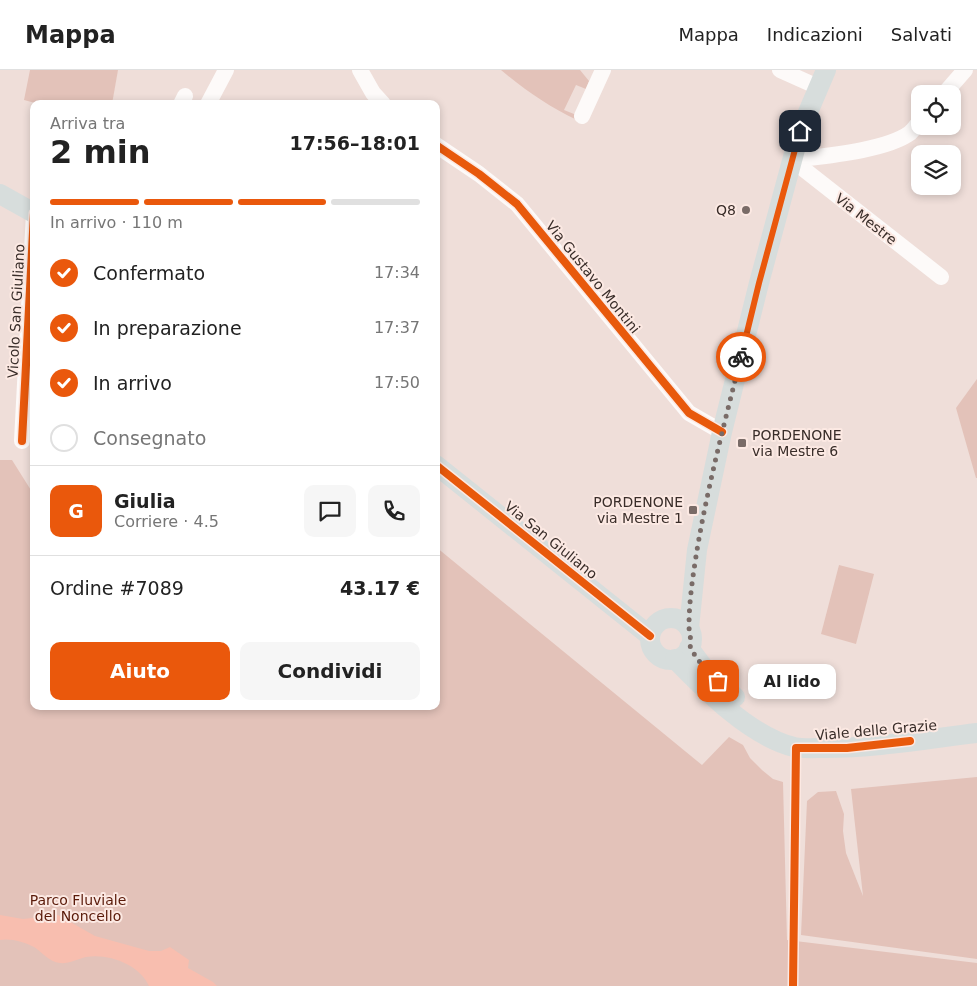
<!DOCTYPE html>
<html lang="it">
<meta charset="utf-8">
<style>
body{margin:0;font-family:"DejaVu Sans",sans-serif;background:#f6f6f6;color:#222;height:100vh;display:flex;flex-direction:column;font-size:19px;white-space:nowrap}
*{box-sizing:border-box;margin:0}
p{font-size:16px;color:#767676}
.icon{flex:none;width:28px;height:28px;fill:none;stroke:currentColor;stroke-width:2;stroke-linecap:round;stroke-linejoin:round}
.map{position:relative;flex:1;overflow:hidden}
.drawer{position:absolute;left:30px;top:30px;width:410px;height:610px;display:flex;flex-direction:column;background:#fff;border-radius:10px;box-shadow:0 2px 8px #0003}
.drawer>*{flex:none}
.fabs{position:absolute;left:911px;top:15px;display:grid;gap:10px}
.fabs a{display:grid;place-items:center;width:50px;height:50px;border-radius:10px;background:#fff;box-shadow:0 2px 8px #0003;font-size:25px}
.pin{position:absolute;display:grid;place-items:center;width:42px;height:42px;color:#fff;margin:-21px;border-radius:10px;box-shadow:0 2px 8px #0006}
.courier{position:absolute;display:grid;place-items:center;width:50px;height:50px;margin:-25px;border:4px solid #ea580c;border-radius:50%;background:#fff;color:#222;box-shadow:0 1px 6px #0007}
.bubble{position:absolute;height:35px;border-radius:10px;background:#fff;box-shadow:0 2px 8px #0003;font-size:16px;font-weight:700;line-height:35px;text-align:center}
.head em{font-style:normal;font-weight:700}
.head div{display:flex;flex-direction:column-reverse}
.head{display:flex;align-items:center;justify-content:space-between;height:85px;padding:0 20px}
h1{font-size:32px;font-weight:700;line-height:38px}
.bar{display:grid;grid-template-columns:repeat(4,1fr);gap:8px 5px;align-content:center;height:60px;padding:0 20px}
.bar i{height:6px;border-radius:4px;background:#e0e0e0}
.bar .on{background:#ea580c}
.bar p{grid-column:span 4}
.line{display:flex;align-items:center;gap:12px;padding:0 20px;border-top:1px solid #e0e0e0}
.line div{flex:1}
.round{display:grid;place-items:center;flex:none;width:52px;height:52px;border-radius:10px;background:#f6f6f6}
ol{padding:0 20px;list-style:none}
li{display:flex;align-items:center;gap:15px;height:55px}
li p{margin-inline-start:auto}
li .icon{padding:5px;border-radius:50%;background:#ea580c;color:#fff;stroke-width:4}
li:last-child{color:#767676}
li i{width:28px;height:28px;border:2px solid #e0e0e0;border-radius:50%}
.button{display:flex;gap:10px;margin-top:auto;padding:10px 20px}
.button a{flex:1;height:58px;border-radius:10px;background:#ea580c;color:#fff;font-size:20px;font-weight:700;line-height:58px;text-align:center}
.button a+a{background:#f6f6f6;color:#222}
header{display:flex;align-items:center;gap:30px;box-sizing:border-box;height:70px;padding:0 25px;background:#fff;border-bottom:1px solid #e0e0e0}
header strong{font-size:24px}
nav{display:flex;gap:28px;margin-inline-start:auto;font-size:18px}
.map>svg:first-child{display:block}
.green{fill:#e3c2b9}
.water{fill:#f8beaf}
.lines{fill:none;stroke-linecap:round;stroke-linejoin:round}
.minor{stroke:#fdfaf9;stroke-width:16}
.major{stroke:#d7dddc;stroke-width:20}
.cycleway-casing{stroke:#fce9e3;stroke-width:11}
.cycleway{stroke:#e8590c;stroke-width:8}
.done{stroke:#796b67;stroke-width:5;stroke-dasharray:0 9}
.route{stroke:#ea580c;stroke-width:6}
.poi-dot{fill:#796b67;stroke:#fce9e3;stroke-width:2}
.labels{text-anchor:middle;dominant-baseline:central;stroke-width:4;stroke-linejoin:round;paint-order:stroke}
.poi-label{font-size:14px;fill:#392d29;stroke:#fce9e3;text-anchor:end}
.street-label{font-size:14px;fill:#392d29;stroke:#fce9e3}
.park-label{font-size:14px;fill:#5a1a09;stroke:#fce9e3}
</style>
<header>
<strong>Mappa</strong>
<nav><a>Mappa</a><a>Indicazioni</a><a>Salvati</a></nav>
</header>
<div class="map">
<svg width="977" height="916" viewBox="0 0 977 916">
<rect width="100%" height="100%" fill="#efded9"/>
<!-- green -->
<g class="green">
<path d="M 30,0 L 118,0 L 112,34 L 39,34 L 24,30 Z"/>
<path d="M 501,0 L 580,0 L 589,11 L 586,19 L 576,15 L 564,40 L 579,46 L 577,50 C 548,36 526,21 501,0 Z"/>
<path d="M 977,309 L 977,408 L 976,408 L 956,338 Z"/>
<path d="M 0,390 L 12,390 L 34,425 L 34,636 L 436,636 L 436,477 L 702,695 L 729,667 L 743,675 L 750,688 L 762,700 L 773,709 L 783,712 L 787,870 L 977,893 L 977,916 L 0,916 Z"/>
<path d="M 839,495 L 874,504 L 856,574 L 821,564 Z"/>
<path d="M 977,707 L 977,889 L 801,865 L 807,731 L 818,722 L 836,721 L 844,744 L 843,761 L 846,783 L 863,826 L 851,719 Z"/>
</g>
<!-- water -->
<path class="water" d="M 0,845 L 23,849 L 58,845 L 95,866 L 149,881 L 161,881 L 170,877 L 189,890 L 188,898 L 213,912 L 217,916 L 149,916 C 140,895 109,883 86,887 C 78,889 68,894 60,893 C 49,892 42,882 34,877 C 24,872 11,868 0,870 Z"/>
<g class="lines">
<!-- minor -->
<g class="minor">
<path d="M 360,0 L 373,23 L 383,34"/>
<path d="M 780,0 L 818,17"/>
<path d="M 944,24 L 965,0"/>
<path d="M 181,34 L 185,26"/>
<path d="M 208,34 L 226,0"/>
<path d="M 582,46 L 603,0"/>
<path d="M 436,75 L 479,104 L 517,134 L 689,343 L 722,362"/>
<path d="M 792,90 L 941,207"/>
<path d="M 792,90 C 823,86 885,81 910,63 C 913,60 917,55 920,51"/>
<path d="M 22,371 L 34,143"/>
</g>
<!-- major -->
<g class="major">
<path d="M 0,124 L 34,143"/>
<path d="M 436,395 L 650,566"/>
<circle cx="671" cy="569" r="21"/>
<path d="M 689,558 L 697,480 L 722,362 L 759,213 L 800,61 L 826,0"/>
<path d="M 689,578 L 704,598 L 735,627"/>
<path d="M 675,589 C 706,621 750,666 794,677 C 803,679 815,678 825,678 C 875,678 927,669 977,663"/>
</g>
<!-- cycleway casing -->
<g class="cycleway-casing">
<g id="cycleway">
<path d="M 436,75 L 479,104 L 517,134 L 689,343 L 722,362"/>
<path d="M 22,371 L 34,143"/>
<path d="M 436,395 L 650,566"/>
<path d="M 793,916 L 796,678 L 847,678 L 910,671"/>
</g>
</g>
<!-- cycleway -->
<use href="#cycleway" class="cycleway"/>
</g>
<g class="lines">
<!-- done -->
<path class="done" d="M 718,611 L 704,598 L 690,578 C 692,569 689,564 689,556 C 689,531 693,505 697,480 C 708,415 725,351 741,287"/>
<!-- route -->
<path class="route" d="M 741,287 L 759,213 L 800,61"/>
</g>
<!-- markers -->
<g class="poi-dot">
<circle cx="746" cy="140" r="5"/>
<rect x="737" y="368" width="10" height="10" rx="2.5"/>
<rect x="688" y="435" width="10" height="10" rx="2.5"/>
</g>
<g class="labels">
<!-- poi labels -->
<g class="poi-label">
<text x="736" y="140">Q8</text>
<text x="752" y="365" text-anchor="start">PORDENONE<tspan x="752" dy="16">via Mestre 6</tspan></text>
<text x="683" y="432">PORDENONE<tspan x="683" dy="16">via Mestre 1</tspan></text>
</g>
<!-- street labels -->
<g class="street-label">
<text transform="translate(866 149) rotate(38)">Via Mestre</text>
<text transform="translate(593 207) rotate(51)">Via Gustavo Montini</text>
<text transform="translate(16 241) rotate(-87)">Vicolo San Giuliano</text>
<text transform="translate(551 470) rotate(39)">Via San Giuliano</text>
<text transform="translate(876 660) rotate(-5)">Viale delle Grazie</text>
</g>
<!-- park labels -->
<g class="park-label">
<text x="78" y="830">Parco Fluviale<tspan x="78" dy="16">del Noncello</tspan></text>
</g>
</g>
</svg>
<div class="fabs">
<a><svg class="icon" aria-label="locate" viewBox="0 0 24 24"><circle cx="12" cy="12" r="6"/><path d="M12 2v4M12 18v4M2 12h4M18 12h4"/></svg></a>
<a><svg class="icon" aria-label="layers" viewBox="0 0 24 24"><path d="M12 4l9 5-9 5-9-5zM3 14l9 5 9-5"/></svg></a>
</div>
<div class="pin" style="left:718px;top:611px;background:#ea580c"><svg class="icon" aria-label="bag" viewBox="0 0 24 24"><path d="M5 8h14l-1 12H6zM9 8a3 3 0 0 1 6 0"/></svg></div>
<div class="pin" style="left:800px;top:61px;background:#1f2937"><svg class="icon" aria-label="home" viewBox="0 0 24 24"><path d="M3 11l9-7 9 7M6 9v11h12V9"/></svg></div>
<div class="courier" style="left:741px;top:287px"><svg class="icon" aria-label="bike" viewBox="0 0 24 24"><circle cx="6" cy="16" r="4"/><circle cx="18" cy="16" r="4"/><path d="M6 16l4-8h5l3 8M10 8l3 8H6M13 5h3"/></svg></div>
<div class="bubble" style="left:748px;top:594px;width:88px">Al lido</div>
<section class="drawer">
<div class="head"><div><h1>2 min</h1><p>Arriva tra</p></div><em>17:56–18:01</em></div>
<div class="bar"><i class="on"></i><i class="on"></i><i class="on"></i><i></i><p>In arrivo · 110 m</p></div>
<ol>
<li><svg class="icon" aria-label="check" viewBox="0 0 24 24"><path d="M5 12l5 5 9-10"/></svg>Confermato<p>17:34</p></li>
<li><svg class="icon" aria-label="check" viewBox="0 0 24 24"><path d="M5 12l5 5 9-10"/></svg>In preparazione<p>17:37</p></li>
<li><svg class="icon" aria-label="check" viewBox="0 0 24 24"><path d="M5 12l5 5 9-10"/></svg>In arrivo<p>17:50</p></li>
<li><i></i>Consegnato</li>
</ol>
<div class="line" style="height:90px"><b class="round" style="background:#ea580c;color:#fff">G</b><div><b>Giulia</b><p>Corriere · 4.5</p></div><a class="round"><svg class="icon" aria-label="chat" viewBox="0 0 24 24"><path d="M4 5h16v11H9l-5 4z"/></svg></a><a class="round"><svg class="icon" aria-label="phone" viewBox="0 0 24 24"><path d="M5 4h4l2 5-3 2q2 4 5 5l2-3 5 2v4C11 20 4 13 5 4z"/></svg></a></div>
<div class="line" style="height:65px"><div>Ordine #7089</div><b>43.17 €</b></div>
<div class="button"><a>Aiuto</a><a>Condividi</a></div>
</section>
</div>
